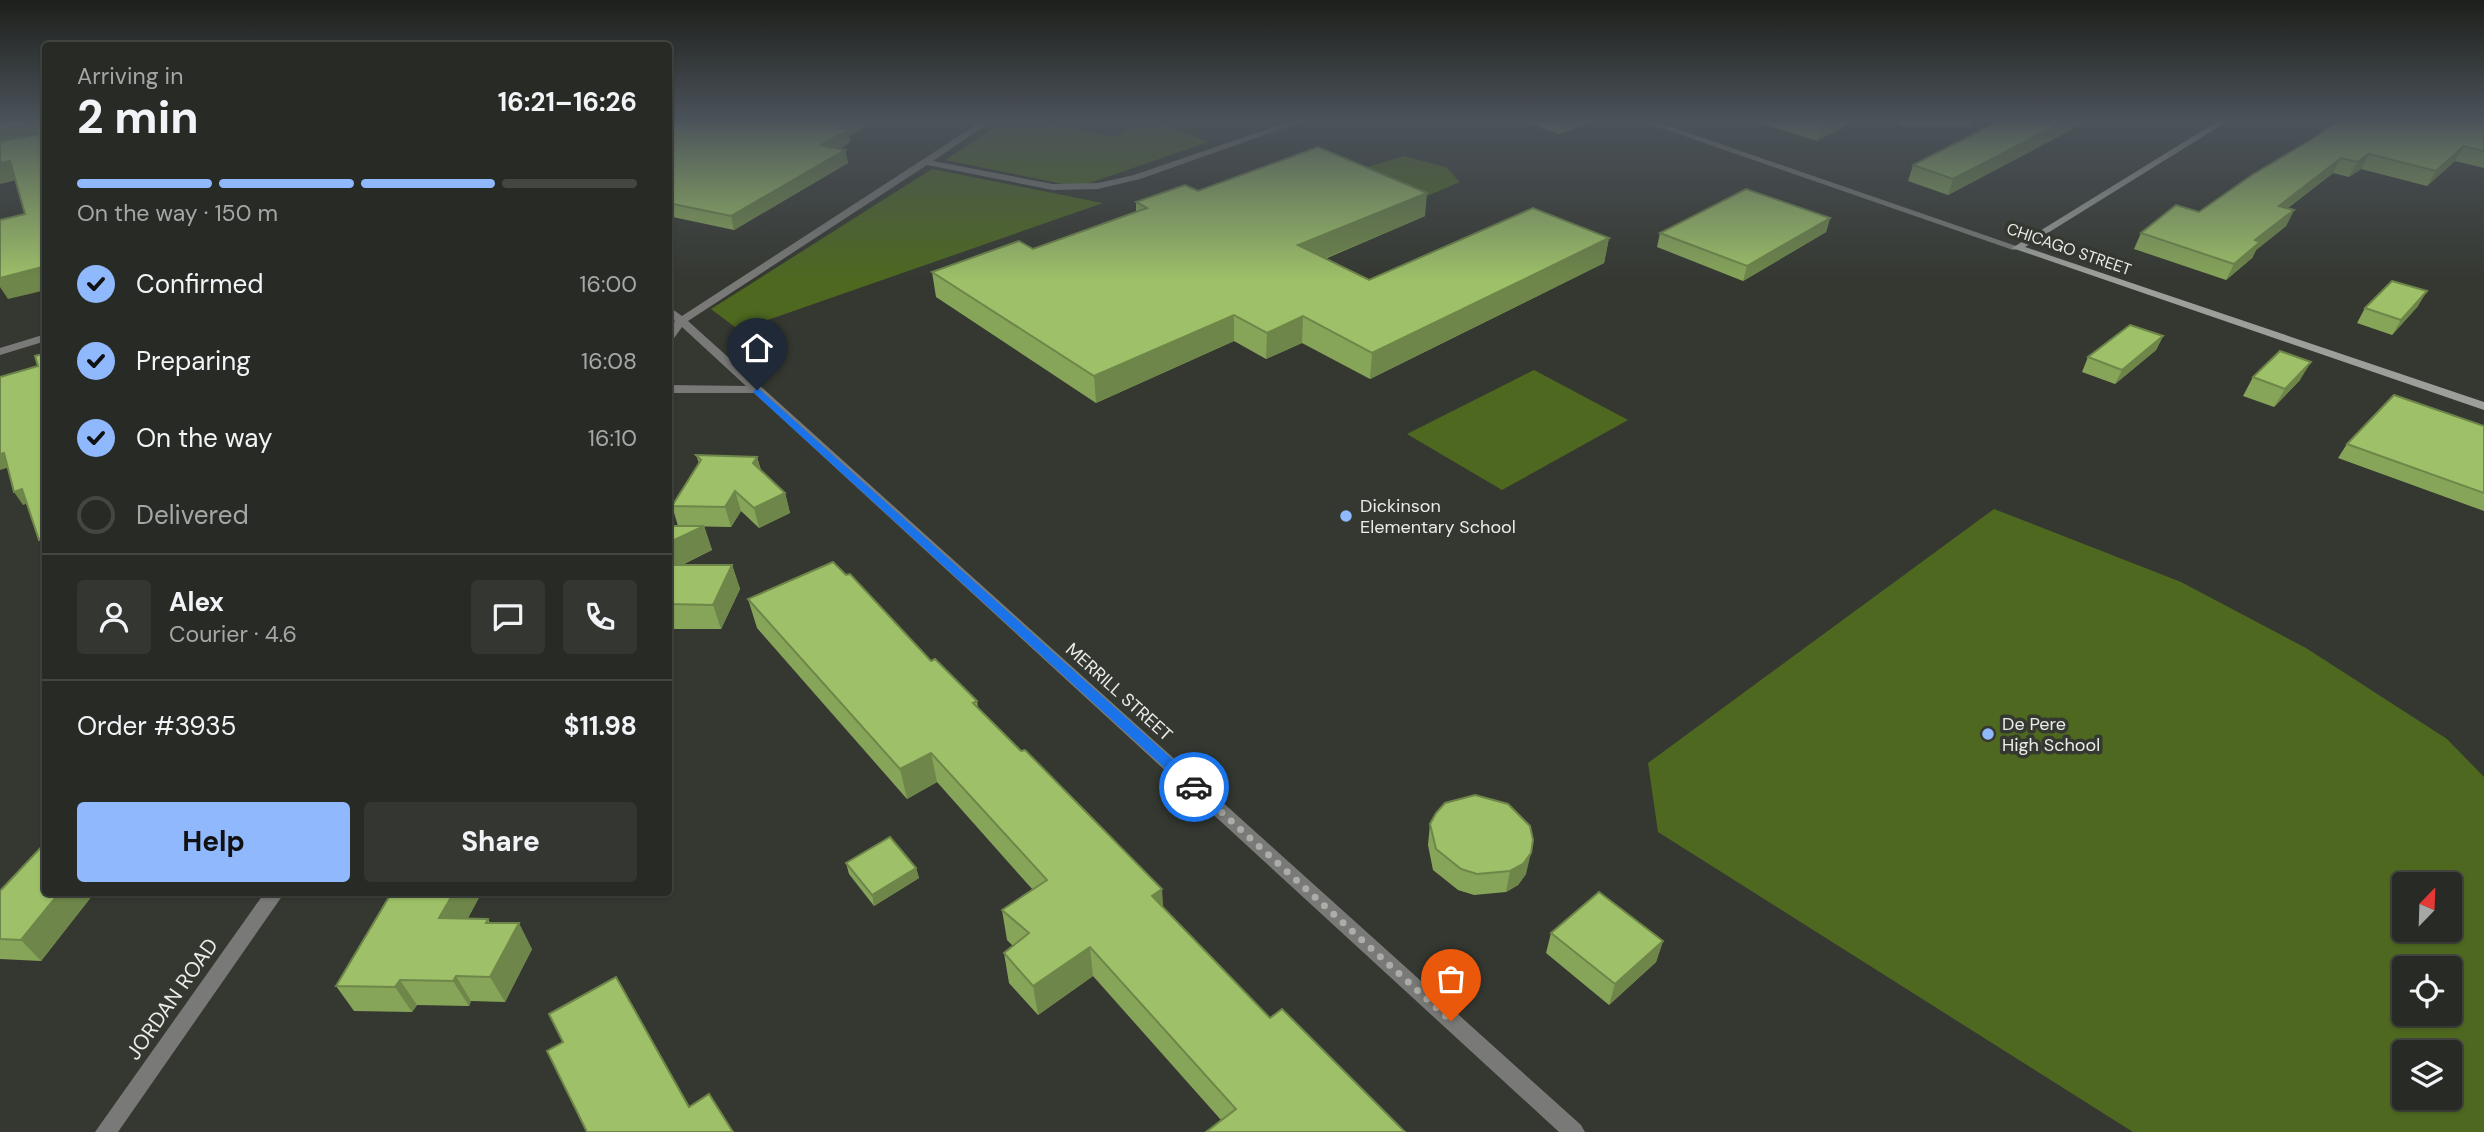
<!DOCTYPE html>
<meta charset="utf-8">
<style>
body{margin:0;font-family:"DM Sans",sans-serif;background:#343632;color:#f1f3f6;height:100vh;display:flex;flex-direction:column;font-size:26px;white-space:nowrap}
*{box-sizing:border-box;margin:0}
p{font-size:23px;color:#a5a7a7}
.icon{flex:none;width:38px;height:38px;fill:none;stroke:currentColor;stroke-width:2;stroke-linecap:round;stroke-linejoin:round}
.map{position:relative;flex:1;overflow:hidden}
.panel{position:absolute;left:42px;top:42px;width:630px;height:854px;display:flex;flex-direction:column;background:#282a25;border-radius:7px;box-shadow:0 2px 5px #0004,0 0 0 2px #444642}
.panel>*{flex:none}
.needle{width:46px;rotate:23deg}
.fabs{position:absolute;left:2392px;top:872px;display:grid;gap:14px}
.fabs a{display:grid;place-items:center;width:70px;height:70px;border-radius:7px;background:#282a25;box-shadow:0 2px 5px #0004,0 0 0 2px #444642;font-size:35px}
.pin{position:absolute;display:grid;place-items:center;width:60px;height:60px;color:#fff;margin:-72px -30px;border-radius:50% 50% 50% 0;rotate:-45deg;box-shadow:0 0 7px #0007}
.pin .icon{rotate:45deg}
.courier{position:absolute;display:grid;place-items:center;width:70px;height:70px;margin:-35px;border:5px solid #1a73e8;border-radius:50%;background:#fff;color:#222;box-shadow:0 2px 9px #0007}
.head em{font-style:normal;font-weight:700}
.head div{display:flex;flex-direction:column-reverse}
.head{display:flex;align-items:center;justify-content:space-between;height:119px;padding:0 35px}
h1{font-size:46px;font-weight:700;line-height:52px}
.bar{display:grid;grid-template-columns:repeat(4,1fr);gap:10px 7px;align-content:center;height:84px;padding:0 35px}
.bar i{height:9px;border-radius:5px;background:#444642}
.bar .current{background:#90b8fd}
.bar p{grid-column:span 4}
.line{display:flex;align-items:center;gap:18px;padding:0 35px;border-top:2px solid #444642}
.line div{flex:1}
.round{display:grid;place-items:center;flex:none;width:74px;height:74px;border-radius:7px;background:#343632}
ol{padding:0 35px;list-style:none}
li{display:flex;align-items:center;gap:21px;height:77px}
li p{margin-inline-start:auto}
li .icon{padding:7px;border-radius:50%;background:#90b8fd;color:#111;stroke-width:4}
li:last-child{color:#a5a7a7}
li i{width:38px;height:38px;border:4px solid #444642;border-radius:50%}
.cta{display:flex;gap:14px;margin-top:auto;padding:14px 35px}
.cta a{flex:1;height:80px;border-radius:7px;background:#90b8fd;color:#111;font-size:28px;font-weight:700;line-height:80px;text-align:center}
.cta a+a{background:#343632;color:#f1f3f6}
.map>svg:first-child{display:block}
.green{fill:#4e6820;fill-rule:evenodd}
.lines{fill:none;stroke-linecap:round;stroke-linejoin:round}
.street{fill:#797a77;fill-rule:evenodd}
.secondary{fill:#9da09a;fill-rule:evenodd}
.wall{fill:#87a559}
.shaded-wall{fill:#6e8649}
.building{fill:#9dc068;stroke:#6e8649;stroke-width:2}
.route{fill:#1a73e8}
.done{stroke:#abada8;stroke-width:7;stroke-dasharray:0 12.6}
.poi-dot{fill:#90b8fd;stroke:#353831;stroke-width:2.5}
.labels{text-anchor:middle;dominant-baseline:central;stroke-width:7;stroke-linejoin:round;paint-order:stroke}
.far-street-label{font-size:16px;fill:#eaece8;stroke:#353831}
.poi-label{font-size:18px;fill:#eaece8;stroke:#353831;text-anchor:start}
.street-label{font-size:18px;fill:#eaece8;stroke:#353831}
.near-street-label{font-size:21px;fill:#eaece8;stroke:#353831}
</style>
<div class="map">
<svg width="2484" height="1132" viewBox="0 0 2484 1132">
<rect width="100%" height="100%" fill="#353831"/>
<!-- green -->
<g class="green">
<path d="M 1005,121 L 1039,121 L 1115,137 L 1140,121 L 1158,121 L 1208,142 L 1078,187 L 945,160 Z"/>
<path d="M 1404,156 L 1446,167 L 1460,182 L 1415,201 L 1348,173 Z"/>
<path d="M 932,169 L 1103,203 L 739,330 L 711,309 Z"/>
<path d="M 1534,370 L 1628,420 L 1502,490 L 1407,434 Z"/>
<path d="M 1994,509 L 2181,582 L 2306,648 L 2447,739 L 2484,777 L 2484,1132 L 2133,1132 L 1658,832 L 1648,763 ZM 2404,884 L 2450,884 L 2450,929 L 2404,929 ZM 2404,968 L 2450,968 L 2450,1013 L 2404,1013 ZM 2404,1052 L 2450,1052 L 2450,1097 L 2404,1097 Z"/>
</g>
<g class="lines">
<!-- street -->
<g class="street">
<path d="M 982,121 L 992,121 L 933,161 L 1053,184 L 1098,183 L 1134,175 L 1291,121 L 1304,121 L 1140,179 L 1098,189 L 1053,190 L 927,165 L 688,321 L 1581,1125 L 1585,1132 L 1559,1132 L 754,393 L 668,393 L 668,385 L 746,386 L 682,327 L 672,341 L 668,342 L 668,331 L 675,321 L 668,315 L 668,306 L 682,316 Z"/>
<path d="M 1641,121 L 1654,121 L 2022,248 L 2013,250 Z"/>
<path d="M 46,334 L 46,341 L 0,355 L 0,348 Z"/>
<path d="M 265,892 L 285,892 L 118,1132 L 95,1132 Z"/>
</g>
<!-- secondary -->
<path class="secondary" d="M 2218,121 L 2228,121 L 2025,247 L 2484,402 L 2484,410 L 2012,248 Z"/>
</g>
<!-- wall -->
<g class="wall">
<path d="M 668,121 L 849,136 L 850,142 L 839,149 L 845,150 L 848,163 L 734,230 L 668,216 Z"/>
<path d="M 1523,121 L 1595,121 L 1559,134 Z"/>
<path d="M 1753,121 L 1854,121 L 1817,141 Z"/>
<path d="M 1895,121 L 1972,121 L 1970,126 L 1901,126 Z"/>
<path d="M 1999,121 L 2086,121 L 2077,126 L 2073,126 L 2071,130 L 1948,195 L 1908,181 L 1913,165 Z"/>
<path d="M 2484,121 L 2484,168 L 2455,161 L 2427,186 L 2361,169 L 2349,177 L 2333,173 L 2288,208 L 2294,210 L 2286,226 L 2256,250 L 2252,258 L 2226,280 L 2134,249 L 2141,233 L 2199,212 L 2252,175 Z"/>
<path d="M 1198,191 L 1425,216 L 1325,259 L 1369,280 L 1609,238 L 1604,263 L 1370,379 L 1302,343 L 1266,359 L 1234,341 L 1096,403 L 936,297 L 932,272 L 1033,249 L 1136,212 L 1136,202 Z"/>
<path d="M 1830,218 L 1826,232 L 1743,281 L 1657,247 L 1660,233 Z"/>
<path d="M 2418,306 L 2392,335 L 2357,323 L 2365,308 Z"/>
<path d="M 2163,336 L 2156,350 L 2115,384 L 2082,372 L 2088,357 Z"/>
<path d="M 2253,377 L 2300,380 L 2274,407 L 2243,396 Z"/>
<path d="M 2484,426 L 2484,511 L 2338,458 L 2347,444 Z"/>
<path d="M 696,455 L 757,457 L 761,470 L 785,493 L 790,513 L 759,528 L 741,511 L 731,527 L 678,526 L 672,506 L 699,463 Z"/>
<path d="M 668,526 L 704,526 L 712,550 L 682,565 L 732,565 L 740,589 L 721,629 L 668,629 Z"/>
<path d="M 748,599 L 931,661 L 977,701 L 978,708 L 1163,908 L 1270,1018 L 1405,1132 L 1221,1120 L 1093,976 L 1038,1015 L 1009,983 L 1004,953 L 1013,946 L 1007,940 L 1002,910 L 1033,890 L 937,782 L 907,799 L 757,628 Z"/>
<path d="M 1430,824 L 1526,874 L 1518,885 L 1506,892 L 1474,895 L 1458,890 L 1433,870 L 1428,845 Z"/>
<path d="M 846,863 L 916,868 L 919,878 L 874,906 L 849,874 Z"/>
<path d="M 0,891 L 46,892 L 95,892 L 41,961 L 0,959 Z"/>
<path d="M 392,892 L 482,892 L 468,918 L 488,919 L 490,923 L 532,949 L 505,1002 L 471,1001 L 469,1006 L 417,1005 L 412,1012 L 354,1011 L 336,986 Z"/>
<path d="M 1551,933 L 1663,941 L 1656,962 L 1609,1005 L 1546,953 Z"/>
</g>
<!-- shaded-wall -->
<g class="shaded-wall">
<path d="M 850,121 L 874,121 L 849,136 L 850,142 L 824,158 L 821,145 L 838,128 Z"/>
<path d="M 1561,121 L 1595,121 L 1559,134 Z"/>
<path d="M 1830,121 L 1854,121 L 1817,141 L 1821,126 Z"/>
<path d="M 2065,121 L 2075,121 L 2071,130 L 1948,195 L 1953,179 Z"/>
<path d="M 2078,121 L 2086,121 L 2077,126 Z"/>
<path d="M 35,123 L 46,141 L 0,150 L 0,130 Z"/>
<path d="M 2464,146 L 2455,161 L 2427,186 L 2436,171 Z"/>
<path d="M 845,150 L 848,163 L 734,230 L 731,216 Z"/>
<path d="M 2369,154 L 2361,169 L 2349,177 L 2357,162 Z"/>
<path d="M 2341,158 L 2333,173 L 2271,221 L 2279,206 Z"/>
<path d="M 10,161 L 21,179 L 0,184 L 0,163 Z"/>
<path d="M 1427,193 L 1425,216 L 1297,270 L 1298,245 Z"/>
<path d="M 2294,210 L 2286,226 L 2256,250 L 2252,258 L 2226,280 L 2234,264 L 2255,240 Z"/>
<path d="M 1830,218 L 1826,232 L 1743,281 L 1747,266 Z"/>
<path d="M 1609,238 L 1604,263 L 1370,379 L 1372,353 Z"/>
<path d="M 46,266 L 46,290 L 8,299 L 0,287 L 0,278 Z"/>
<path d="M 2427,291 L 2418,306 L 2392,335 L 2401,320 Z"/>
<path d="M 1234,315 L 1234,341 L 1096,403 L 1094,376 Z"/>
<path d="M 1303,316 L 1302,343 L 1266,359 L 1267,333 Z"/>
<path d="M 2163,336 L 2156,350 L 2115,384 L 2122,370 Z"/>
<path d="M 2311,362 L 2300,380 L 2274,407 L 2285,389 Z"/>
<path d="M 4,453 L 13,466 L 0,470 L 0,454 Z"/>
<path d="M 757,457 L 762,476 L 753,463 Z"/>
<path d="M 22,489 L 31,502 L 23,505 L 14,492 Z"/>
<path d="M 735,491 L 741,511 L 731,527 L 725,507 Z"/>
<path d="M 785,493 L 790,513 L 759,528 L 754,508 Z"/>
<path d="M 704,526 L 712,550 L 668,571 L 668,543 Z"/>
<path d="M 46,537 L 46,549 L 39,540 Z"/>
<path d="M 732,565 L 740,589 L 721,629 L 713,605 Z"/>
<path d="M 931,753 L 937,782 L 907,799 L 900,769 Z"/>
<path d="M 1531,853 L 1526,874 L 1518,885 L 1506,892 L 1510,871 Z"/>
<path d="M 916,868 L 919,878 L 874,906 L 872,895 Z"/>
<path d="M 1162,889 L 1164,919 L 1152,896 Z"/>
<path d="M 60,892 L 95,892 L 41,961 L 21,940 Z"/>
<path d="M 454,892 L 482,892 L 454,943 L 439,918 Z"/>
<path d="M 519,923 L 532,949 L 505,1002 L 490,977 Z"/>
<path d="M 1663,941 L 1656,962 L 1609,1005 L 1615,984 Z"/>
<path d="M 1090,947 L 1093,976 L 1038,1015 L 1033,986 Z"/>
<path d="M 456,976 L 471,1001 L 469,1006 L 453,981 Z"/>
<path d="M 400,980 L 417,1005 L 412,1012 L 395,987 Z"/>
</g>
<!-- building -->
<g class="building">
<path d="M 0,121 L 46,121 L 46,266 L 0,278 L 0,220 L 25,214 L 10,161 L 0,163 L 0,141 L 38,134 L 35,123 L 0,130 Z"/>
<path d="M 668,121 L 850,121 L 838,128 L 848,130 L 821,145 L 845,150 L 731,216 L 668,203 Z"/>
<path d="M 1804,121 L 1830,121 L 1821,126 Z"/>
<path d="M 1999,121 L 2065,121 L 1953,179 L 1913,165 Z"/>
<path d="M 2337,121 L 2484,121 L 2484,151 L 2464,146 L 2436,171 L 2369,154 L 2357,162 L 2341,158 L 2279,206 L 2294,210 L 2255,240 L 2260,242 L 2234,264 L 2141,233 L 2176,205 L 2199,212 L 2252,175 L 2314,138 Z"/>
<path d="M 1318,147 L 1427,193 L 1298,245 L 1369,280 L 1533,208 L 1609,238 L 1372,353 L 1303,316 L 1267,333 L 1234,315 L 1094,376 L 932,272 L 1019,241 L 1033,249 L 1147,208 L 1136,202 L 1185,185 L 1198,191 Z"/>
<path d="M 1746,189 L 1830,218 L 1747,266 L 1660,233 Z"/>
<path d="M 2392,281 L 2427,291 L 2401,320 L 2365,308 Z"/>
<path d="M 2130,325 L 2163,336 L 2122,370 L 2088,357 Z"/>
<path d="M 2280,351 L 2311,362 L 2285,389 L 2253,377 Z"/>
<path d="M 46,353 L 46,537 L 39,540 L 22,489 L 14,492 L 4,453 L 0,454 L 0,377 L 38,366 L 35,356 Z"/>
<path d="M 2394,395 L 2484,426 L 2484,493 L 2347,444 Z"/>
<path d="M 696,455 L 757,457 L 753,463 L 785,493 L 754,508 L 735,491 L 725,507 L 672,506 L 701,460 Z"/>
<path d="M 668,526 L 704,526 L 668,543 Z"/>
<path d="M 833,562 L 846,575 L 850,574 L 931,661 L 935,659 L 977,701 L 973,703 L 1021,751 L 1025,750 L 1162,889 L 1152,896 L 1270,1018 L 1282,1009 L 1405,1132 L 1206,1132 L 1236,1109 L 1090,947 L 1033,986 L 1004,953 L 1029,933 L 1002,910 L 1047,880 L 931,753 L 900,769 L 748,599 Z"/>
<path d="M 668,565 L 732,565 L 713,605 L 668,604 Z"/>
<path d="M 1475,795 L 1508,804 L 1530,826 L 1533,840 L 1531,853 L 1523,864 L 1510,871 L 1477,874 L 1461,869 L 1436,849 L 1430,824 L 1436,813 L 1445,803 Z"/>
<path d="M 890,837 L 916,868 L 872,895 L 846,863 Z"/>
<path d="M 46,842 L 46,892 L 60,892 L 21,940 L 0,939 L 0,891 Z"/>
<path d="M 392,892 L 454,892 L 439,918 L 488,919 L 486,923 L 519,923 L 490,977 L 456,976 L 453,981 L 400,980 L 395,987 L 336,986 Z"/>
<path d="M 1599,892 L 1663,941 L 1615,984 L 1551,933 Z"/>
<path d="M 616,977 L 689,1107 L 709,1094 L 733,1132 L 587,1132 L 547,1051 L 563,1042 L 549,1014 Z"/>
</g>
<!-- sky -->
<linearGradient id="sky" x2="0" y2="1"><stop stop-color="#1d1f1b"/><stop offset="0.43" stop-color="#4b535a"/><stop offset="1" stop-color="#4b535a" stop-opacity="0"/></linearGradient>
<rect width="2484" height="280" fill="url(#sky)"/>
<!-- route -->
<path class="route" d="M 757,387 L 1199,783 L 1199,791 L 1190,791 L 753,392 Z"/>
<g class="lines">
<!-- done -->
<path class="done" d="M 1194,787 L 1451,1021"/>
</g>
<!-- markers -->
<g class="poi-dot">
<circle cx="1346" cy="516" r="7"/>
<circle cx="1988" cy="734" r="7"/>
</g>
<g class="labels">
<!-- far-street labels -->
<g class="far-street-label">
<text transform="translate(2069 249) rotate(19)">CHICAGO STREET</text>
</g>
<!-- poi labels -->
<g class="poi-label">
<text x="1360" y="506">Dickinson<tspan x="1360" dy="21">Elementary School</tspan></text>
<text x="2002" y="724">De Pere<tspan x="2002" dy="21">High School</tspan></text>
</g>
<!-- street labels -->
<g class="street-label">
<text transform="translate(1119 692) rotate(42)">MERRILL STREET</text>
</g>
<!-- near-street labels -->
<g class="near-street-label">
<text transform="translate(172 999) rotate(-55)">JORDAN ROAD</text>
</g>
</g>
</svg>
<div class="fabs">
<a><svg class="needle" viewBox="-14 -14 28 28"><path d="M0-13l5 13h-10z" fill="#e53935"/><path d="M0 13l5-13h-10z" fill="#a5a7a7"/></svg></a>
<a><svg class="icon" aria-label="locate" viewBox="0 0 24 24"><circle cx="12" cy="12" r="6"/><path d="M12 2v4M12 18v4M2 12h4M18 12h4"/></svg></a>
<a><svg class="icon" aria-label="layers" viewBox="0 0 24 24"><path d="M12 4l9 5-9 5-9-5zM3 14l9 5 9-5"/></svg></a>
</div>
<div class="pin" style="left:1451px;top:1021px;background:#ea580c"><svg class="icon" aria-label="bag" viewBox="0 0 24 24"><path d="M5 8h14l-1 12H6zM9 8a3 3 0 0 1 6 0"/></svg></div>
<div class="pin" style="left:757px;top:390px;background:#1f2937"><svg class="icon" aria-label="home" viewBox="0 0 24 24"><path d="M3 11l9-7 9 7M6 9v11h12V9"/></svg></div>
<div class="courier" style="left:1194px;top:787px"><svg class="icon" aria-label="car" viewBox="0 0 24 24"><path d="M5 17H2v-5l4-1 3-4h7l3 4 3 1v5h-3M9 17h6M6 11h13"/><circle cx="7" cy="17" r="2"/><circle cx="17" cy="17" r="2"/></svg></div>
<section class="panel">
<div class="head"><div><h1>2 min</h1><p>Arriving in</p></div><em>16:21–16:26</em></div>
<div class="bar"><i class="current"></i><i class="current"></i><i class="current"></i><i></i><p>On the way · 150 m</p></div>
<ol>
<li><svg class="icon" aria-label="check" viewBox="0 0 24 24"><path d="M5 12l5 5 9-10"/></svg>Confirmed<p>16:00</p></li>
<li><svg class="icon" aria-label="check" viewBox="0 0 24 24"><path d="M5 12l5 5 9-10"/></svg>Preparing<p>16:08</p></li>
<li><svg class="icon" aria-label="check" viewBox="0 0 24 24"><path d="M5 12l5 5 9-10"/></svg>On the way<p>16:10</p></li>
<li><i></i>Delivered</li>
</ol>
<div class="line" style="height:126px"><a class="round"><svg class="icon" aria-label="person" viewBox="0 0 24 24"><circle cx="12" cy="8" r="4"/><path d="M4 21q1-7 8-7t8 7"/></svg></a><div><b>Alex</b><p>Courier · 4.6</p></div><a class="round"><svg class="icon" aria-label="chat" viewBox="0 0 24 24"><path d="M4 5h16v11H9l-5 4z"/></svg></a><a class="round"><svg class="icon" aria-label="phone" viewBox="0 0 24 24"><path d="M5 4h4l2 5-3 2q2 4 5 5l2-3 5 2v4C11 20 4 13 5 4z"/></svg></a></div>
<div class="line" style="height:91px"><div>Order #3935</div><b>$11.98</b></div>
<div class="cta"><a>Help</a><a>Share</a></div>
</section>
</div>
